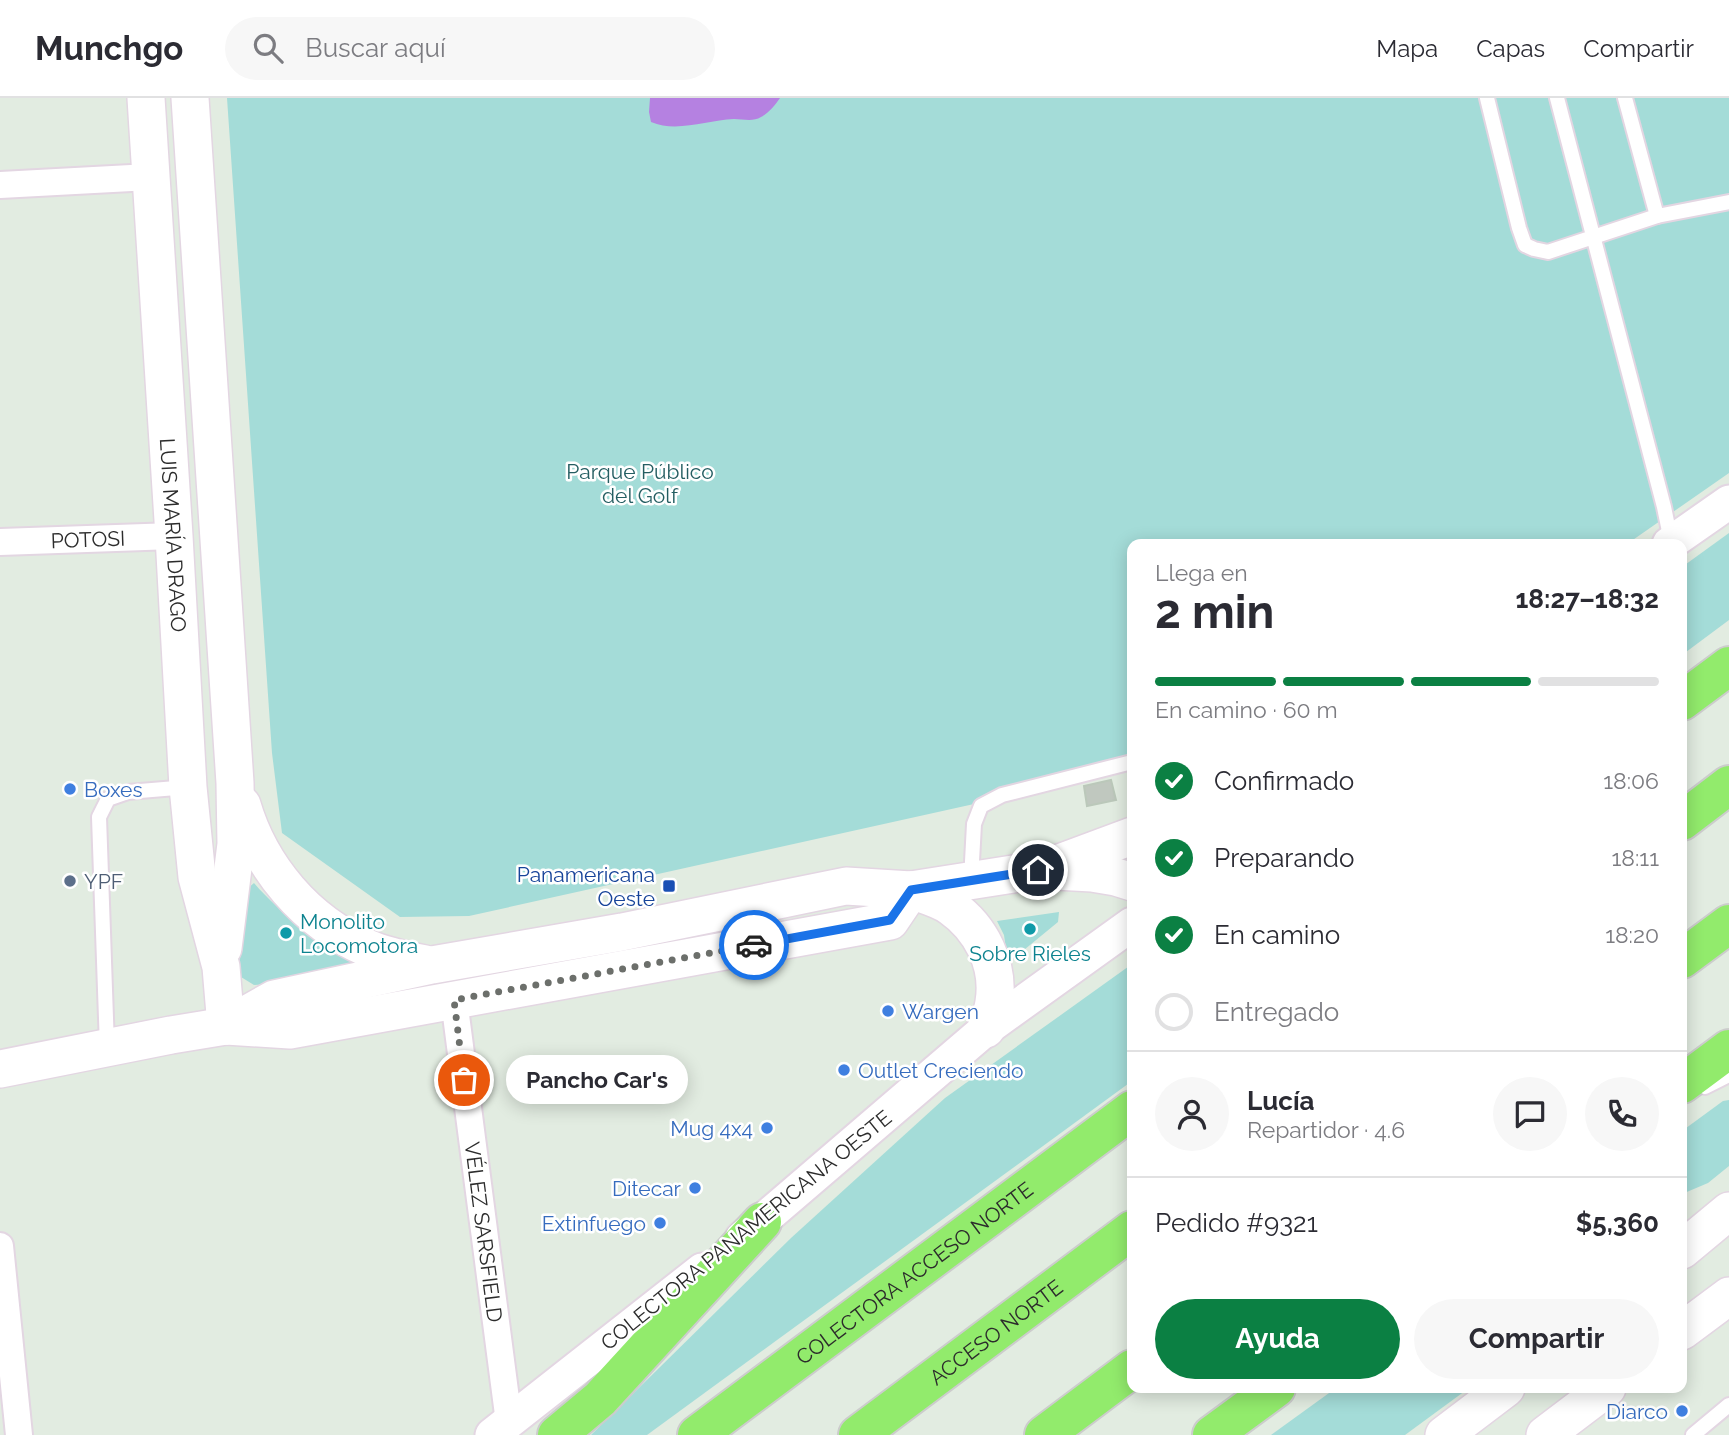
<!DOCTYPE html>
<html lang="es">
<meta charset="utf-8">
<style>
body{margin:0;font-family:Raleway,sans-serif;background:#f7f7f7;color:#2b2b33;height:100vh;display:flex;flex-direction:column;font-size:26px;white-space:nowrap}
*{box-sizing:border-box;margin:0}
p{font-size:23px;color:#7c7c81}
.icon{flex:none;width:38px;height:38px;fill:none;stroke:currentColor;stroke-width:2;stroke-linecap:round;stroke-linejoin:round}
.map{position:relative;flex:1;overflow:hidden}
.side{position:absolute;left:1127px;top:441px;width:560px;height:854px;display:flex;flex-direction:column;background:#fff;border-radius:14px;box-shadow:0 4px 18px #0003}
.side>*{flex:none}
.pin{position:absolute;display:grid;place-items:center;width:60px;height:60px;color:#fff;margin:-30px;border:4px solid #fff;border-radius:50%;box-shadow:0 2px 7px #0007}
.courier{position:absolute;display:grid;place-items:center;width:70px;height:70px;margin:-35px;border:5px solid #1a73e8;border-radius:50%;background:#fff;color:#222;box-shadow:0 2px 9px #0007}
.bubble{position:absolute;height:49px;border-radius:24px;background:#fff;box-shadow:0 4px 18px #0003;font-size:23px;font-weight:700;line-height:49px;text-align:center}
.overview em{font-style:normal;font-weight:700}
.overview div{display:flex;flex-direction:column-reverse}
.overview{display:flex;align-items:center;justify-content:space-between;height:119px;padding:0 28px}
h1{font-size:46px;font-weight:700;line-height:52px}
.bar{display:grid;grid-template-columns:repeat(4,1fr);gap:10px 7px;align-content:center;height:84px;padding:0 28px}
.bar i{height:9px;border-radius:5px;background:#e1e1e2}
.bar .active{background:#0b8043}
.bar p{grid-column:span 4}
.line{display:flex;align-items:center;gap:18px;padding:0 28px;border-top:2px solid #e1e1e2}
.line div{flex:1}
.round{display:grid;place-items:center;flex:none;width:74px;height:74px;border-radius:37px;background:#f7f7f7}
ol{padding:0 28px;list-style:none}
li{display:flex;align-items:center;gap:21px;height:77px}
li p{margin-inline-start:auto}
li .icon{padding:7px;border-radius:50%;background:#0b8043;color:#fff;stroke-width:4}
li:last-child{color:#7c7c81}
li i{width:38px;height:38px;border:4px solid #e1e1e2;border-radius:50%}
.primary-button{display:flex;gap:14px;margin-top:auto;padding:14px 28px}
.primary-button a{flex:1;height:80px;border-radius:42px;background:#0b8043;color:#fff;font-size:28px;font-weight:700;line-height:80px;text-align:center}
.primary-button a+a{background:#f7f7f7;color:#2b2b33}
header{display:flex;align-items:center;gap:42px;box-sizing:border-box;height:98px;padding:0 35px;background:#fff;border-bottom:2px solid #e1e1e2}
header strong{font-size:33px}
nav{display:flex;gap:38px;margin-inline-start:auto;font-size:24px}
.search{width:490px;height:63px;background:#f7f7f7;display:flex;align-items:center;gap:18px;box-sizing:border-box;padding:0 24px;border-radius:38px;color:#7c7c81;font-size:26px}
.map>svg:first-child{display:block}
.green{fill:#a4dcd8}
.water{fill:#b581e1}
.building{fill:#c0c8bf;stroke:#bbc8ba;stroke-width:2}
.lines{fill:none;stroke-linecap:round;stroke-linejoin:round}
.service-casing{stroke:#e3d6e2;stroke-width:18}
.minor-casing{stroke:#e3d6e2;stroke-width:30}
.tertiary-casing{stroke:#e3d6e2;stroke-width:37}
.secondary-casing{stroke:#e3d6e2;stroke-width:40}
.motorway-casing{stroke:#ccc;stroke-width:42}
.service{stroke:#fff;stroke-width:14}
.minor{stroke:#fff;stroke-width:26}
.tertiary{stroke:#fff;stroke-width:33}
.secondary{stroke:#fff;stroke-width:37}
.motorway{stroke:#92eb6c;stroke-width:38}
.done{stroke:#6c6f6b;stroke-width:7;stroke-dasharray:0 12.6}
.route{stroke:#1a73e8;stroke-width:9}
.shop-dot{fill:#3f7fe0;stroke:#fff;stroke-width:2.5}
.service-dot{fill:#5c6f8a;stroke:#fff;stroke-width:2.5}
.transit-dot{fill:#1a4fb4;stroke:#fff;stroke-width:2.5}
.culture-dot{fill:#0f9aa8;stroke:#fff;stroke-width:2.5}
.labels{text-anchor:middle;dominant-baseline:central;stroke-width:5;stroke-linejoin:round;paint-order:stroke}
.park-label{font-size:21px;fill:#245e62;stroke:#fff}
.street-label{font-size:21px;fill:#2c2c2c;stroke:#fff}
.shop-label{font-size:21px;fill:#366cbe;stroke:#fff;text-anchor:end}
.transit-label{font-size:21px;fill:#164399;stroke:#fff;text-anchor:end}
.service-label{font-size:21px;fill:#4e5e75;stroke:#fff;text-anchor:start}
.culture-label{font-size:21px;fill:#0d838f;stroke:#fff;text-anchor:start}
</style>
<header>
<strong>Munchgo</strong>
<div class="search"><svg class="icon" aria-label="search" viewBox="0 0 24 24"><circle cx="10" cy="10" r="6"/><path d="M15 15l6 6"/></svg>Buscar aquí</div>
<nav><a>Mapa</a><a>Capas</a><a>Compartir</a></nav>
</header>
<div class="map">
<svg width="1729" height="1337" viewBox="0 0 1729 1337">
<rect width="100%" height="100%" fill="#e2ece1"/>
<!-- green -->
<g class="green">
<path d="M 227,0 L 1729,0 L 1729,375 L 1627,446 L 1132,446 L 1132,671 L 469,818 L 400,819 L 282,735 L 272,655 Z"/>
<path d="M 1729,435 L 1729,522 L 1682,557 L 1682,469 Z"/>
<path d="M 254,785 C 283,819 311,833 350,854 L 351,866 L 269,886 L 254,887 L 241,879 L 238,868 L 246,811 L 247,791 Z"/>
<path d="M 1059,814 L 1058,824 L 1008,865 L 1004,837 L 997,823 Z"/>
<path d="M 1132,866 L 1132,983 L 647,1337 L 591,1337 L 791,1140 L 945,1000 Z"/>
<path d="M 1729,1002 L 1729,1068 L 1708,1085 L 1682,1096 L 1682,1033 L 1723,1003 Z"/>
<path d="M 1336,1290 L 1469,1290 L 1405,1337 L 1271,1337 Z"/>
</g>
<!-- water -->
<path class="water" d="M 650,0 L 780,0 C 775,7 769,15 761,19 C 753,24 743,21 734,21 C 707,22 677,35 651,24 L 649,14 Z"/>
<!-- building -->
<path class="building" d="M 1111,682 L 1116,702 L 1087,708 L 1084,688 Z"/>
<g class="lines">
<!-- service casing -->
<g class="service-casing">
<g id="service">
<path d="M 1487,0 L 1519,130 L 1525,147 L 1534,151 L 1548,154 L 1657,118 L 1729,104"/>
<path d="M 1557,0 L 1664,409 L 1671,443"/>
<path d="M 1625,0 L 1657,118"/>
<path d="M 971,782 L 974,726 L 981,708 L 1002,697 L 1132,664"/>
<path d="M 107,949 L 99,719 L 108,701 L 128,694 L 188,689"/>
<path d="M 1705,989 L 1729,977"/>
<path d="M 1693,1337 L 1729,1307"/>
</g>
</g>
<!-- minor casing -->
<g class="minor-casing">
<g id="minor">
<path d="M 0,87 L 150,79"/>
<path id="s1" d="M 0,444 L 174,438"/>
<path id="s2" d="M 454,902 L 509,1324"/>
<path d="M 0,1148 L 19,1337"/>
</g>
</g>
<!-- tertiary casing -->
<g class="tertiary-casing">
<g id="tertiary">
<path d="M 1669,446 L 1729,404"/>
<path d="M 742,1140 L 986,931 L 1132,826"/>
<path d="M 492,1337 L 702,1172"/>
</g>
</g>
<!-- secondary casing -->
<g class="secondary-casing">
<g id="secondary">
<path id="s3" d="M 146,0 L 174,438 L 188,689 L 197,779 L 221,869 L 226,928"/>
<path d="M 190,0 L 235,685 L 236,746 L 223,850"/>
<path d="M 242,707 C 260,769 306,824 367,850 C 385,858 405,862 425,866"/>
<path d="M 1054,767 L 1132,738"/>
<path d="M 911,792 C 924,797 940,801 951,809 C 981,830 1000,867 994,904 C 993,913 989,922 986,931"/>
<path d="M 226,928 L 274,901 L 432,867 L 622,834 L 846,788 L 911,792 L 1038,772 L 1092,775 L 1116,779 L 1132,784"/>
<path d="M 0,971 L 171,937 L 226,928 L 290,932 L 890,823 L 911,792"/>
<path d="M 1682,1152 L 1729,1113"/>
<path d="M 1682,1233 L 1729,1198"/>
<path d="M 1444,1337 L 1506,1290"/>
<path d="M 1545,1337 L 1607,1290"/>
</g>
</g>
<!-- motorway casing -->
<g class="motorway-casing">
<g id="motorway">
<path d="M 1682,603 L 1729,568"/>
<path d="M 1682,723 L 1729,687"/>
<path d="M 1682,861 L 1729,826"/>
<path d="M 1682,986 L 1729,951"/>
<path d="M 557,1337 L 600,1301 L 762,1124"/>
<path id="s4" d="M 697,1337 L 1132,1012"/>
<path id="s5" d="M 858,1337 L 1132,1132"/>
<path d="M 1044,1337 L 1132,1271"/>
<path d="M 1212,1337 L 1276,1290"/>
</g>
</g>
<!-- service -->
<use href="#service" class="service"/>
<!-- minor -->
<use href="#minor" class="minor"/>
<!-- tertiary -->
<use href="#tertiary" class="tertiary"/>
<!-- secondary -->
<use href="#secondary" class="secondary"/>
<!-- motorway -->
<use href="#motorway" class="motorway"/>
</g>
<g class="lines">
<!-- done -->
<path class="done" d="M 464,982 L 454,902 L 754,847"/>
<!-- route -->
<path class="route" d="M 754,847 L 890,822 L 911,792 L 1038,772"/>
</g>
<!-- markers -->
<g class="shop-dot">
<circle cx="70" cy="691" r="7"/>
<circle cx="888" cy="913" r="7"/>
<circle cx="844" cy="972" r="7"/>
<circle cx="767" cy="1030" r="7"/>
<circle cx="695" cy="1090" r="7"/>
<circle cx="660" cy="1125" r="7"/>
<circle cx="1682" cy="1313" r="7"/>
</g>
<circle class="service-dot" cx="70" cy="783" r="7"/>
<rect class="transit-dot" x="662" y="781" width="14" height="14" rx="3.5"/>
<g class="culture-dot">
<circle cx="1030" cy="831" r="7"/>
<circle cx="286" cy="835" r="7"/>
</g>
<g class="labels">
<!-- park labels -->
<g class="park-label">
<text x="640" y="373">Parque Público<tspan x="640" dy="24">del Golf</tspan></text>
</g>
<!-- street labels -->
<g class="street-label">
<text stroke="none"><textPath href="#s3" startOffset="438">LUIS MARÍA DRAGO</textPath></text>
<text stroke="none"><textPath href="#s1" startOffset="88">POTOSI</textPath></text>
<text transform="translate(746 1132) rotate(-39)">COLECTORA PANAMERICANA OESTE</text>
<text stroke="none"><textPath href="#s2" startOffset="234">VÉLEZ SARSFIELD</textPath></text>
<text stroke="none"><textPath href="#s4" startOffset="271">COLECTORA ACCESO NORTE</textPath></text>
<text stroke="none"><textPath href="#s5" startOffset="172">ACCESO NORTE</textPath></text>
</g>
<!-- shop labels -->
<g class="shop-label">
<text x="84" y="691" text-anchor="start">Boxes</text>
<text x="902" y="913" text-anchor="start">Wargen</text>
<text x="858" y="972" text-anchor="start">Outlet Creciendo</text>
<text x="753" y="1030">Mug 4x4</text>
<text x="681" y="1090">Ditecar</text>
<text x="646" y="1125">Extinfuego</text>
<text x="1668" y="1313">Diarco</text>
</g>
<!-- transit labels -->
<g class="transit-label">
<text x="655" y="776">Panamericana<tspan x="655" dy="24">Oeste</tspan></text>
</g>
<!-- service labels -->
<g class="service-label">
<text x="84" y="783">YPF</text>
</g>
<!-- culture labels -->
<g class="culture-label">
<text x="300" y="823">Monolito<tspan x="300" dy="24">Locomotora</tspan></text>
<text x="1030" y="855" text-anchor="middle">Sobre Rieles</text>
</g>
</g>
</svg>
<div class="pin" style="left:464px;top:982px;background:#ea580c"><svg class="icon" aria-label="bag" viewBox="0 0 24 24"><path d="M5 8h14l-1 12H6zM9 8a3 3 0 0 1 6 0"/></svg></div>
<div class="pin" style="left:1038px;top:772px;background:#1f2937"><svg class="icon" aria-label="home" viewBox="0 0 24 24"><path d="M3 11l9-7 9 7M6 9v11h12V9"/></svg></div>
<div class="courier" style="left:754px;top:847px"><svg class="icon" aria-label="car" viewBox="0 0 24 24"><path d="M5 17H2v-5l4-1 3-4h7l3 4 3 1v5h-3M9 17h6M6 11h13"/><circle cx="7" cy="17" r="2"/><circle cx="17" cy="17" r="2"/></svg></div>
<div class="bubble" style="left:506px;top:957px;width:182px">Pancho Car's</div>
<section class="side">
<div class="overview"><div><h1>2 min</h1><p>Llega en</p></div><em>18:27–18:32</em></div>
<div class="bar"><i class="active"></i><i class="active"></i><i class="active"></i><i></i><p>En camino · 60 m</p></div>
<ol>
<li><svg class="icon" aria-label="check" viewBox="0 0 24 24"><path d="M5 12l5 5 9-10"/></svg>Confirmado<p>18:06</p></li>
<li><svg class="icon" aria-label="check" viewBox="0 0 24 24"><path d="M5 12l5 5 9-10"/></svg>Preparando<p>18:11</p></li>
<li><svg class="icon" aria-label="check" viewBox="0 0 24 24"><path d="M5 12l5 5 9-10"/></svg>En camino<p>18:20</p></li>
<li><i></i>Entregado</li>
</ol>
<div class="line" style="height:126px"><a class="round"><svg class="icon" aria-label="person" viewBox="0 0 24 24"><circle cx="12" cy="8" r="4"/><path d="M4 21q1-7 8-7t8 7"/></svg></a><div><b>Lucía</b><p>Repartidor · 4.6</p></div><a class="round"><svg class="icon" aria-label="chat" viewBox="0 0 24 24"><path d="M4 5h16v11H9l-5 4z"/></svg></a><a class="round"><svg class="icon" aria-label="phone" viewBox="0 0 24 24"><path d="M5 4h4l2 5-3 2q2 4 5 5l2-3 5 2v4C11 20 4 13 5 4z"/></svg></a></div>
<div class="line" style="height:91px"><div>Pedido #9321</div><b>$5,360</b></div>
<div class="primary-button"><a>Ayuda</a><a>Compartir</a></div>
</section>
</div>
